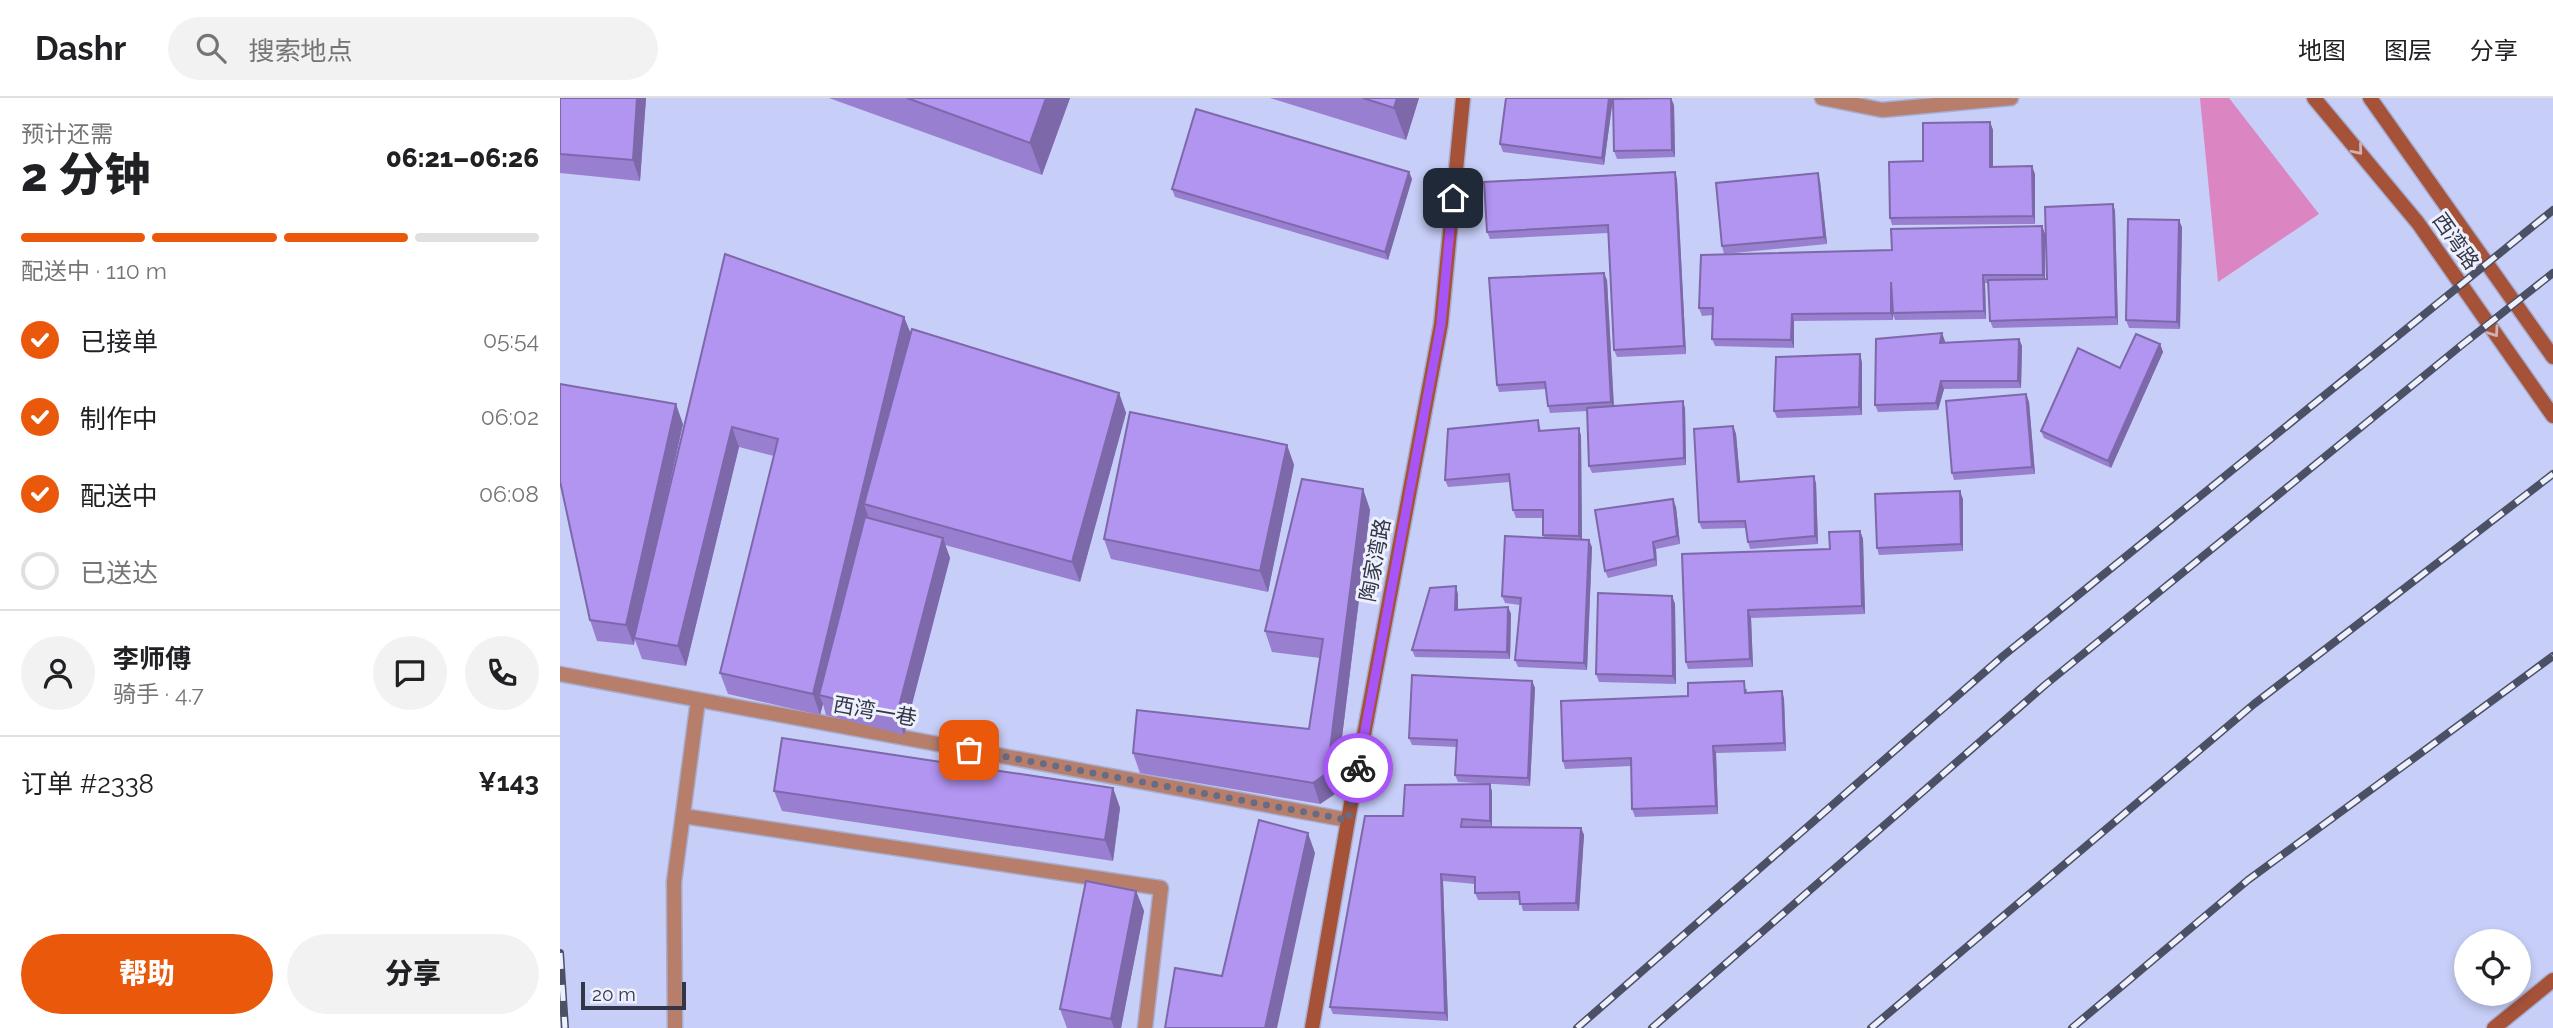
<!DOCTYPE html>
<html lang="zh">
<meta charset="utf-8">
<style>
body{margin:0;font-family:Raleway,"Noto Sans SC",sans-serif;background:#f2f2f2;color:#202124;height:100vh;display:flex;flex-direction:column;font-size:26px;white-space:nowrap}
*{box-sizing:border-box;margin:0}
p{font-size:23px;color:#757577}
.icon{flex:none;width:38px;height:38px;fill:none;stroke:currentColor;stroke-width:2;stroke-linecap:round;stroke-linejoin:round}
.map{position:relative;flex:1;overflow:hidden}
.panel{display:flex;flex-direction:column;background:#fff;width:560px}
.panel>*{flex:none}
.tools{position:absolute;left:1894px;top:831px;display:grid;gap:14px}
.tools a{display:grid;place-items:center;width:77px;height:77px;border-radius:50%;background:#fff;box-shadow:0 4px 10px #0003;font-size:35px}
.scale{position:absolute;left:21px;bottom:18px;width:105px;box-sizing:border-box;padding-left:7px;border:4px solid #333646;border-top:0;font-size:19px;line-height:24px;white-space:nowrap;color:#333646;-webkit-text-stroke:5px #eef1fd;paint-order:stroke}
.pin{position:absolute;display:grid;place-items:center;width:60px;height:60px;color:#fff;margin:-30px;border-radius:14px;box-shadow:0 4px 10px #0006}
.courier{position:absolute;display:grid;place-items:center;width:70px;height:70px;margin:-35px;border:5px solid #a855f7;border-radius:50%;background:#fff;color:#222;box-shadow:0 2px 9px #0007}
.summary em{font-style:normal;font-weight:800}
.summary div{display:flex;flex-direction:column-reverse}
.summary{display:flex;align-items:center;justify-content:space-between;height:119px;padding:0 21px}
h1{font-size:46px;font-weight:800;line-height:52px}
.bar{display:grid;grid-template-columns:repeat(4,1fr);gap:10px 7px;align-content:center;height:84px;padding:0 21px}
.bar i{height:9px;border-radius:5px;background:#e0e0e0}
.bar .active{background:#ea580c}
.bar p{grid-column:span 4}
.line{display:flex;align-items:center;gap:18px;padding:0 21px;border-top:2px solid #e0e0e0}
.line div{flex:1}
.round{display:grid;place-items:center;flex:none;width:74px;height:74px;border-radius:37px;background:#f2f2f2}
ol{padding:0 21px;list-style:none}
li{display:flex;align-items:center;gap:21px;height:77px}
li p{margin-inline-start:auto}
li .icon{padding:7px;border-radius:50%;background:#ea580c;color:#fff;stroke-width:4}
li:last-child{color:#757577}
li i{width:38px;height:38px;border:4px solid #e0e0e0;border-radius:50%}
.button{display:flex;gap:14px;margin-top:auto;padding:14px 21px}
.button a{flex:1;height:80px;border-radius:42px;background:#ea580c;color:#fff;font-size:28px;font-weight:800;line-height:80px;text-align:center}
.button a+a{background:#f2f2f2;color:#202124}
header{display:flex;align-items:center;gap:42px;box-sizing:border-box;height:98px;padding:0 35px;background:#fff;border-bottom:2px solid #e0e0e0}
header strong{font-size:33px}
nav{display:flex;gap:38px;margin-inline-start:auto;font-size:24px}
.search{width:490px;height:63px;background:#f2f2f2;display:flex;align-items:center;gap:18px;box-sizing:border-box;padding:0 24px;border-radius:38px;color:#757577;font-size:26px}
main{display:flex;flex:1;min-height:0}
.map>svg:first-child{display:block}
.green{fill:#db85c3}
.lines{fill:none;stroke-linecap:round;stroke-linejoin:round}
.lane-casing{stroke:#a6add0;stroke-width:17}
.street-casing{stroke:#a6add0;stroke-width:17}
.secondary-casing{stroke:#a6add0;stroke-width:17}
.lane{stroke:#b77e6c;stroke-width:14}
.street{stroke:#b77e6c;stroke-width:14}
.secondary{stroke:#a55239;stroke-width:14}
.rail-casing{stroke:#4c5064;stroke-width:8}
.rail{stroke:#eef1fd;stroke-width:5;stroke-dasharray:16;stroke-linecap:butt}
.wall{fill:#997fcf}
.shaded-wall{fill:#7d68a9}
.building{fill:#b294f1;stroke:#7d68a9;stroke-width:2}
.oneway{stroke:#d1b1af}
.done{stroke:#676b84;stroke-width:7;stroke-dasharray:0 12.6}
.route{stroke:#a855f7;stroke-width:9}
.labels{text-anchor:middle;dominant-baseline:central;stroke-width:6;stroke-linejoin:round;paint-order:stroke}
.street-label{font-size:21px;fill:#333646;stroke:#eef1fd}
</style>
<header>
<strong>Dashr</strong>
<div class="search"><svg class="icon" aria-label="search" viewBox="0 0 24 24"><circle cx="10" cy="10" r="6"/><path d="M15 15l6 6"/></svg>搜索地点</div>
<nav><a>地图</a><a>图层</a><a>分享</a></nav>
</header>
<main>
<section class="panel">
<div class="summary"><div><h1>2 分钟</h1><p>预计还需</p></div><em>06:21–06:26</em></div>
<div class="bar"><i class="active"></i><i class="active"></i><i class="active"></i><i></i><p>配送中 · 110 m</p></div>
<ol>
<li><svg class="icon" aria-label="check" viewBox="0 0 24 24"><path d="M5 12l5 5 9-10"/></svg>已接单<p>05:54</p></li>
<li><svg class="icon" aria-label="check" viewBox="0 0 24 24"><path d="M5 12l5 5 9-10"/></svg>制作中<p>06:02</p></li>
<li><svg class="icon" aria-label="check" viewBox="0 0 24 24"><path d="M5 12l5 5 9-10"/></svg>配送中<p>06:08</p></li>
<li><i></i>已送达</li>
</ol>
<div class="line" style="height:126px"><a class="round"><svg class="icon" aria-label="person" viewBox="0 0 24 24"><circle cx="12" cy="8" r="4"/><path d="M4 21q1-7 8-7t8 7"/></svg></a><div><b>李师傅</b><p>骑手 · 4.7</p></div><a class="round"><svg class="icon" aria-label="chat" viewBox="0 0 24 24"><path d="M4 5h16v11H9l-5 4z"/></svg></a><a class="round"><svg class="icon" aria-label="phone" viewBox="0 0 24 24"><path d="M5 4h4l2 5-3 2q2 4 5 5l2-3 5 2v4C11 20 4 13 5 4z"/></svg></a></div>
<div class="line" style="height:91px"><div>订单 #2338</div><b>¥143</b></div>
<div class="button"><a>帮助</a><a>分享</a></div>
</section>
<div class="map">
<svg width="1993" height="930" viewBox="0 0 1993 930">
<rect width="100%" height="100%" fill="#c7cef7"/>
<!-- green -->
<path class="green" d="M 1640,0 L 1669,0 L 1759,116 L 1658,184 Z"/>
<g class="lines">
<!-- lane casing -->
<g class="lane-casing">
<g id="lane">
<path d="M 123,718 L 601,790 L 585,930"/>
<path d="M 115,930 L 114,784 L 138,602"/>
</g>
</g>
<!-- street casing -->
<g class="street-casing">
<g id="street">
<path d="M 1262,0 L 1322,12 L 1451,0"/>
<path d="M 0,576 L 788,722"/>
</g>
</g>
<!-- secondary casing -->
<g class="secondary-casing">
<g id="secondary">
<path d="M 1754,0 L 1858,125 L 1993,318"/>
<path d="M 1810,0 L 1993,259"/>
<path d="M 752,930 L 788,722 L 881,226 L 903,0"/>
<path d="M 1934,930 L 1993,882"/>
</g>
</g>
<!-- lane -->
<use href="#lane" class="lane"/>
<!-- street -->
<use href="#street" class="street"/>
<!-- secondary -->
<use href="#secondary" class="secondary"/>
<!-- rail casing -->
<g class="rail-casing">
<g id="rail">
<path d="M 0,855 L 5,930"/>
<path d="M 1017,930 L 1443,558 L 1993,112"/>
<path d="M 1092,930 L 1485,587 L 1903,246 L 1993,175"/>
<path d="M 1311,930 L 1694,606 L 1993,376"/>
<path d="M 1512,930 L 1688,782 L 1993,558"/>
</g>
</g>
<!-- rail -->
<use href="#rail" class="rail"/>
</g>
<!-- wall -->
<g class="wall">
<path d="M 0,0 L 86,0 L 80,83 L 0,75 Z"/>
<path d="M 269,0 L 510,0 L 482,77 Z"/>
<path d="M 710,0 L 859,0 L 846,42 Z"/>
<path d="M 1053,0 L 1044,67 L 943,54 L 940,46 Z"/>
<path d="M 1114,7 L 1115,59 L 1057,61 L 1054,53 Z"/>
<path d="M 1430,24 L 1433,32 L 1433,69 L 1475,76 L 1475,126 L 1332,127 L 1330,120 L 1363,63 Z"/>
<path d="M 849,74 L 852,81 L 828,162 L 615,99 L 612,91 Z"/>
<path d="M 1115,74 L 1117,82 L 1126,256 L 1057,259 L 1054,252 L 1048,135 L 930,141 L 927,134 Z"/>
<path d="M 1260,83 L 1267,146 L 1164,156 L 1162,148 Z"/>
<path d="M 1553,106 L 1555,113 L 1558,227 L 1433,230 L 1430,223 L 1428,185 L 1425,185 L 1426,221 L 1335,222 L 1333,217 L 1333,222 L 1234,223 L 1234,250 L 1155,248 L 1152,241 L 1153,217 L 1142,218 L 1139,210 L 1332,152 L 1482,128 L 1485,136 L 1485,181 L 1487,181 Z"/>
<path d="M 1622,129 L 1620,231 L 1569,230 L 1566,222 Z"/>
<path d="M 165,156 L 344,219 L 351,236 L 559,295 L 566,315 L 520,484 L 385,447 L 390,460 L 344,637 L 266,617 L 263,606 L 260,617 L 168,596 L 160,575 L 214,358 L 179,349 L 126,568 L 82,561 L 75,542 L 74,547 L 37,543 L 30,522 L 2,391 L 0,387 L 0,286 L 123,326 L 97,443 Z"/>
<path d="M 1047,182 L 1054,308 L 1125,310 L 1126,367 L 1032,375 L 1029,368 L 1027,313 L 990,315 L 988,308 L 986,291 L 939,294 L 937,287 Z"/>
<path d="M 1459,241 L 1462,248 L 1461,290 L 1384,291 L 1378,312 L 1318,314 L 1315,307 L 1385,243 L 1385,245 Z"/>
<path d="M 1600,246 L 1603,254 L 1551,370 L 1484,340 L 1481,333 L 1560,270 Z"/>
<path d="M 1302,264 L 1302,317 L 1217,320 L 1214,313 Z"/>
<path d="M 1466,296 L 1469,304 L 1475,376 L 1394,382 L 1392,375 Z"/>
<path d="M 978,322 L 981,333 L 1019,330 L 1021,338 L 1022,442 L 1032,449 L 1027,572 L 958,569 L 955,562 L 960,507 L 945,505 L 942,498 L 984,440 L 983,437 L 983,420 L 956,420 L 953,412 L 950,384 L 888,389 L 885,382 Z"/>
<path d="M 1173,328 L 1176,336 L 1180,384 L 1256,385 L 1258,446 L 1190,451 L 1188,444 L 1186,430 L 1142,431 L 1139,424 Z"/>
<path d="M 727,347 L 734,367 L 708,494 L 551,461 L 544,441 Z"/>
<path d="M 803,391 L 810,412 L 775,696 L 760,706 L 580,675 L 573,655 L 749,631 L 760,560 L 712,554 L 705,533 Z"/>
<path d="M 1403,401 L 1403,453 L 1319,457 L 1317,450 Z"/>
<path d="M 1116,409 L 1120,446 L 1096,451 L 1097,468 L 1048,480 L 1045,473 Z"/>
<path d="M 1300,433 L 1303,441 L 1305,516 L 1191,520 L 1193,569 L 1128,571 L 1126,564 L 1122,456 L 1270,451 Z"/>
<path d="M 898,496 L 898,512 L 948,509 L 951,516 L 950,561 L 855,559 L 852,552 Z"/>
<path d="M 1112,498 L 1115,506 L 1116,586 L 1039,584 L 1036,576 Z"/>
<path d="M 972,583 L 975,590 L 970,688 L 898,684 L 895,677 L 897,649 L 852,647 L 849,640 Z"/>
<path d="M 1187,591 L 1187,594 L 1222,593 L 1224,601 L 1226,653 L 1156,655 L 1158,716 L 1075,719 L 1072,711 L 1071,668 L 1005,671 L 1003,663 L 1128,598 Z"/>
<path d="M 930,686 L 932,694 L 932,729 L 1021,730 L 1024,737 L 1019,813 L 963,813 L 960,802 L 918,802 L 915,795 L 915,786 L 883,783 L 888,923 L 773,916 L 770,909 L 843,718 Z"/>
<path d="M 553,690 L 560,710 L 553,763 L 222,713 L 214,693 Z"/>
<path d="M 576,793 L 584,813 L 561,930 L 507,930 L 500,911 Z"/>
</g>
<!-- shaded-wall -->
<g class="shaded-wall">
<path d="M 77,0 L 86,0 L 80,83 L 73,62 Z"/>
<path d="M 486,0 L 510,0 L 482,77 L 470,45 Z"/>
<path d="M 837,0 L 859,0 L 846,42 L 834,10 Z"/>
<path d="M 1049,0 L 1053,0 L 1044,67 L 1042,60 Z"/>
<path d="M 1111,0 L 1114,7 L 1115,59 L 1112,52 Z"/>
<path d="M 1430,24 L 1433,32 L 1433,76 L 1430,69 Z"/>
<path d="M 1472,68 L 1475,76 L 1475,126 L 1473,118 Z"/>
<path d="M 849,74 L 852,81 L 828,162 L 825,154 Z"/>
<path d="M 1115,74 L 1117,82 L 1126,256 L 1124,248 Z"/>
<path d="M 1258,75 L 1260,83 L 1267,146 L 1264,139 Z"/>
<path d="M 1553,106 L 1555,113 L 1558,227 L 1556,219 Z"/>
<path d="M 1619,122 L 1622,129 L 1620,231 L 1617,224 Z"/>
<path d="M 1482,128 L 1485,136 L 1485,184 L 1483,177 Z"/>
<path d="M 1044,175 L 1047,182 L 1054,312 L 1051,304 Z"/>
<path d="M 1423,177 L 1425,185 L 1426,221 L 1424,213 Z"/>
<path d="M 1331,184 L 1333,192 L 1333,222 L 1331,215 Z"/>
<path d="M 1232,216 L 1234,223 L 1234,250 L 1231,242 Z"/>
<path d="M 344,219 L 352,239 L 304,406 L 308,418 L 265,598 L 259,597 L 263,606 L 260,617 L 253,596 Z"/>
<path d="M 1382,235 L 1385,243 L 1383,252 L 1380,245 Z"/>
<path d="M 1459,241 L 1462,248 L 1461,290 L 1458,283 Z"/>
<path d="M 1600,246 L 1603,254 L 1551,370 L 1548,363 Z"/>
<path d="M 1300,256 L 1302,264 L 1302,317 L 1299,309 Z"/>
<path d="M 1381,283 L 1384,291 L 1378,312 L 1376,305 Z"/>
<path d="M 559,295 L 566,315 L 520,484 L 512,464 Z"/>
<path d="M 1466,296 L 1469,304 L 1475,376 L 1472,369 Z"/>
<path d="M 1123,303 L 1125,310 L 1126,367 L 1124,360 Z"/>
<path d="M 116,306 L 123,326 L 75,540 L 74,540 L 74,547 L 66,527 Z"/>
<path d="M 1173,328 L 1176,336 L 1181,391 L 1178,384 Z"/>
<path d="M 172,329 L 179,349 L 126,568 L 118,548 Z"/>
<path d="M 1019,330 L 1021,338 L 1022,445 L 1019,438 Z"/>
<path d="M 727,347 L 734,367 L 708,494 L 700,473 Z"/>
<path d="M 1254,378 L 1256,385 L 1258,446 L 1255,438 Z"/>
<path d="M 803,391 L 810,412 L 775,696 L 760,706 L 753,685 Z"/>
<path d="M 1400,393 L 1403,401 L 1403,453 L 1401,446 Z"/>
<path d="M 1113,401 L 1116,409 L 1120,446 L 1117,438 Z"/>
<path d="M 1300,433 L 1303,441 L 1305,516 L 1302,508 Z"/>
<path d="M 383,440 L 390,460 L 344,637 L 337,616 Z"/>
<path d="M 1029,442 L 1032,449 L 1027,572 L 1024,565 Z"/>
<path d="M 1093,444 L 1096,451 L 1097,468 L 1095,461 Z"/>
<path d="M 896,488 L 898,496 L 898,519 L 895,512 Z"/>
<path d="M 1112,498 L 1115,506 L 1116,586 L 1113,578 Z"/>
<path d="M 948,509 L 951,516 L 950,561 L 947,554 Z"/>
<path d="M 1188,512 L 1191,520 L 1193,569 L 1190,561 Z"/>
<path d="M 972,583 L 975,590 L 970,688 L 968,680 Z"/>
<path d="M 1222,593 L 1224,601 L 1226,653 L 1224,645 Z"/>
<path d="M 1153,648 L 1156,655 L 1158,716 L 1156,708 Z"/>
<path d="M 930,686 L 932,694 L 932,730 L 930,723 Z"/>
<path d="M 553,690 L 560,710 L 553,763 L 545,742 Z"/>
<path d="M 1021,730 L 1024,737 L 1019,813 L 1016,805 Z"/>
<path d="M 748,735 L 755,755 L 717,930 L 705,930 Z"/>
<path d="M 881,776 L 883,783 L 888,923 L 885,915 Z"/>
<path d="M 576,793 L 584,813 L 561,930 L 554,930 L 551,921 Z"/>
</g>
<!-- building -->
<g class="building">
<path d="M 0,0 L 77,0 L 73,62 L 0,56 Z"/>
<path d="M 347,0 L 486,0 L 470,45 Z"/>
<path d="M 803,0 L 837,0 L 834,10 Z"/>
<path d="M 946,0 L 1049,0 L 1042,60 L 940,46 Z"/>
<path d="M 1111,0 L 1112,52 L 1054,53 L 1053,1 Z"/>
<path d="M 636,11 L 849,74 L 825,154 L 612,91 Z"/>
<path d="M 1430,24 L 1430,69 L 1472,68 L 1473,118 L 1330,120 L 1329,64 L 1363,63 L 1363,25 Z"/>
<path d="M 1115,74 L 1124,248 L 1054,252 L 1048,127 L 927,134 L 924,84 Z"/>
<path d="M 1258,75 L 1264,139 L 1162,148 L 1156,85 Z"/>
<path d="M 1553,106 L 1556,219 L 1430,223 L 1428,182 L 1487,181 L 1485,109 Z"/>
<path d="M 1568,121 L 1619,122 L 1617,224 L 1566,222 Z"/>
<path d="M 1482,128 L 1483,177 L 1423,177 L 1424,213 L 1333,215 L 1331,184 L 1331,215 L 1232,216 L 1231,242 L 1152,241 L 1153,210 L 1139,210 L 1141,157 L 1332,152 L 1331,131 Z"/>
<path d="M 165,156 L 344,219 L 253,596 L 160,575 L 218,341 L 172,329 L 118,548 L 74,540 Z"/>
<path d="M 1044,175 L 1051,304 L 988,308 L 985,284 L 937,287 L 929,180 Z"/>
<path d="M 352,231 L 559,295 L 512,464 L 304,406 Z"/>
<path d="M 1382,235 L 1380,245 L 1459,241 L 1458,283 L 1381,283 L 1376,305 L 1315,307 L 1316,241 Z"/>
<path d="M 1576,236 L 1600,246 L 1548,363 L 1481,333 L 1518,250 L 1560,270 Z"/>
<path d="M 1300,256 L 1299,309 L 1214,313 L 1216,259 Z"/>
<path d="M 0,286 L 116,306 L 66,527 L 30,522 L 0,383 Z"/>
<path d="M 1466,296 L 1472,369 L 1392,375 L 1386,303 Z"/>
<path d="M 1123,303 L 1124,360 L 1029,368 L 1027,310 Z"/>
<path d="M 570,314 L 727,347 L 700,473 L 544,441 Z"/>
<path d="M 978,322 L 979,333 L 1019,330 L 1019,438 L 983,437 L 983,412 L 953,412 L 949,376 L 885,382 L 888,331 Z"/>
<path d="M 1173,328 L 1178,384 L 1254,378 L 1255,438 L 1188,444 L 1185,423 L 1139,424 L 1134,331 Z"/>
<path d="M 742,381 L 803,391 L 767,675 L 753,685 L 573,655 L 577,612 L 749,631 L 763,541 L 705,533 Z"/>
<path d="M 1400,393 L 1401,446 L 1317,450 L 1315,396 Z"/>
<path d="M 1113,401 L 1117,438 L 1093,444 L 1095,461 L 1045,473 L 1035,412 Z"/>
<path d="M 305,419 L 383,440 L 337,616 L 259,597 Z"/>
<path d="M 1300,433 L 1302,508 L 1188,512 L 1190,561 L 1126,564 L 1122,456 L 1270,451 L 1269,434 Z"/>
<path d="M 945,438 L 1029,442 L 1024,565 L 955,562 L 961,500 L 942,498 Z"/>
<path d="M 896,488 L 895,512 L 948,509 L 947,554 L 852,552 L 870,490 Z"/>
<path d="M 1038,495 L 1112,498 L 1113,578 L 1036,576 Z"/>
<path d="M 852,577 L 972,583 L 968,680 L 895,677 L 897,642 L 849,640 Z"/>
<path d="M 1184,583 L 1185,595 L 1222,593 L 1224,645 L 1153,648 L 1156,708 L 1072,711 L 1071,660 L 1003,663 L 1001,603 L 1128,598 L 1128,585 Z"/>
<path d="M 222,640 L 553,690 L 545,742 L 214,693 Z"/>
<path d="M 930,686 L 930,723 L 902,721 L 901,729 L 1021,730 L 1016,805 L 960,806 L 959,794 L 915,795 L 915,779 L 881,776 L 885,915 L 770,909 L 805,718 L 843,718 L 845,687 Z"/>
<path d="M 699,722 L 748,735 L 705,930 L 605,930 L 615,870 L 662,878 Z"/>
<path d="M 526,783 L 576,793 L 551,921 L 500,911 Z"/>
</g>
<!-- one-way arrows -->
<defs><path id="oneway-chevron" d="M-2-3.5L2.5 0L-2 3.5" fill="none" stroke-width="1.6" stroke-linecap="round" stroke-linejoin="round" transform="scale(1.75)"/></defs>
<g class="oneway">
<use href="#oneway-chevron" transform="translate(1798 52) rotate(50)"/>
<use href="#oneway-chevron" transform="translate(1934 234) rotate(55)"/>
</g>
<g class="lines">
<!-- done -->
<path class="done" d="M 409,652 L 788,722 L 798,670"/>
<!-- route -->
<path class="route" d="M 798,670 L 881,226 L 893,100"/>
</g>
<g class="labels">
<!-- street labels -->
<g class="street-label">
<text transform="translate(1896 143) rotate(55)">西湾路</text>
<text transform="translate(815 462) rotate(-79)">陶家湾路</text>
<text transform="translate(315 613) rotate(10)">西湾一巷</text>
</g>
</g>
</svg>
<div class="tools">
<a><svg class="icon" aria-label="locate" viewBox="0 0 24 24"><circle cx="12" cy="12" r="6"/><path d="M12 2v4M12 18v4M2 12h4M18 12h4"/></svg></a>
</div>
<div class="scale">20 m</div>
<div class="pin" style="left:409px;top:652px;background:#ea580c"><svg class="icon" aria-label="bag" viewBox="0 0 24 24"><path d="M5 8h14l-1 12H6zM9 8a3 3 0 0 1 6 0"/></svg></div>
<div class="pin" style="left:893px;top:100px;background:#1f2937"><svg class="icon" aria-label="home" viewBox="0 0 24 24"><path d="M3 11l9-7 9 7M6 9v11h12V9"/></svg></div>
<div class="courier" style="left:798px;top:670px"><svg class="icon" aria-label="bike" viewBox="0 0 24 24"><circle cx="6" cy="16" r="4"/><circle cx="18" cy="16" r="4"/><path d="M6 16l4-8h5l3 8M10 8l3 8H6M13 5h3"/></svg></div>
</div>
</main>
